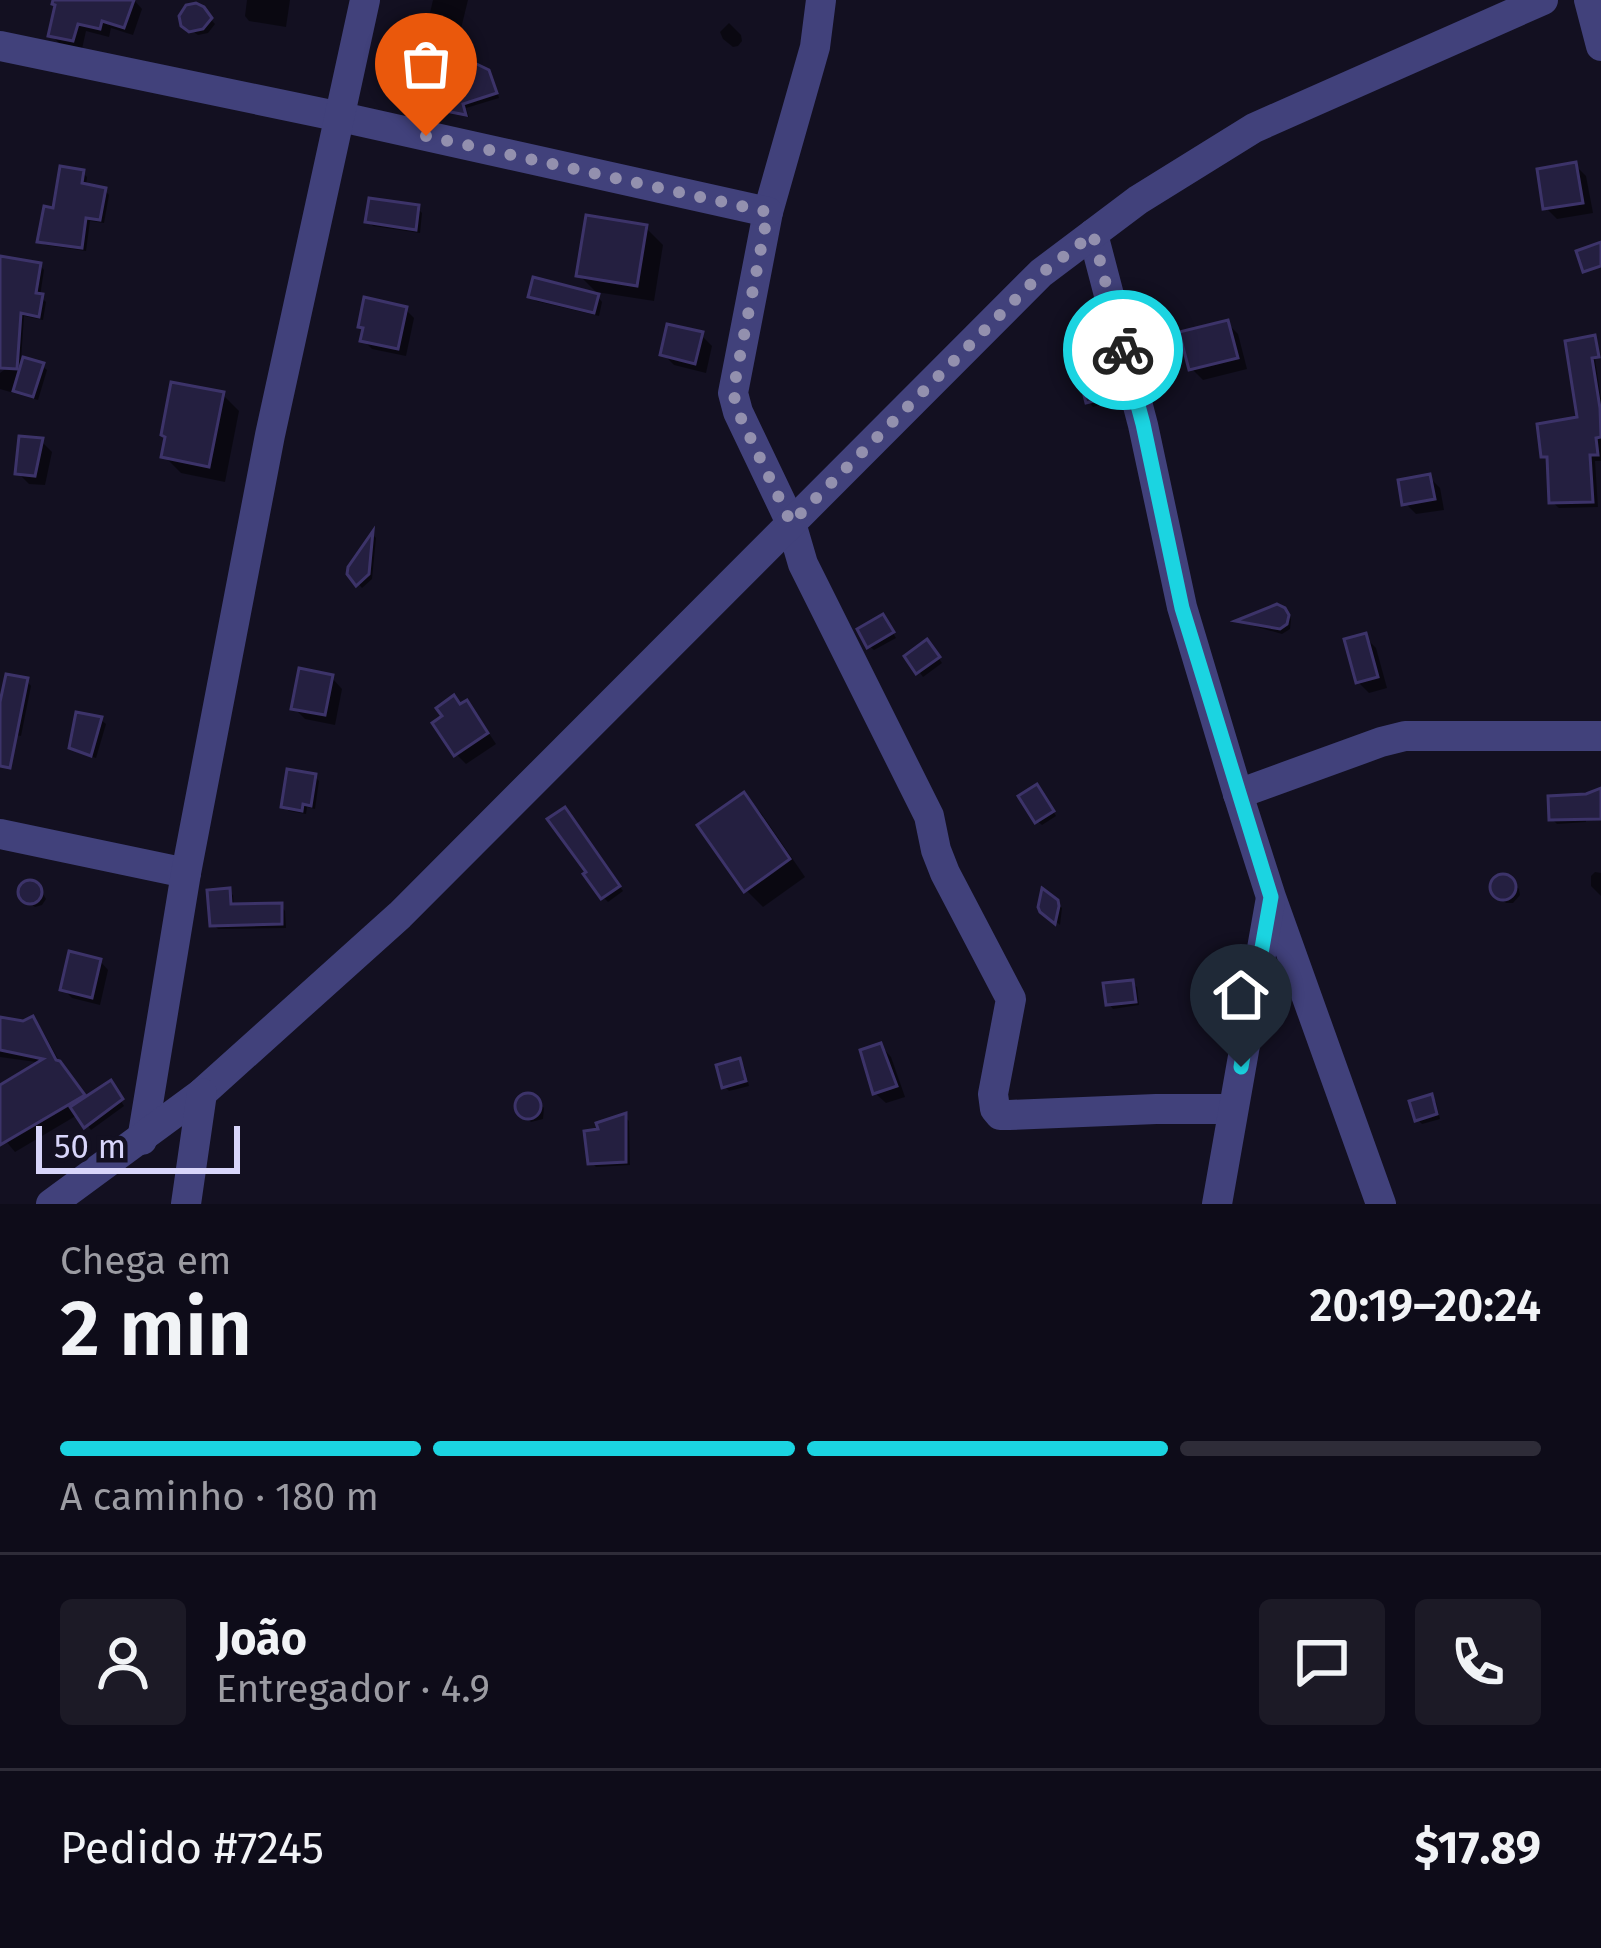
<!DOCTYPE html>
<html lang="pt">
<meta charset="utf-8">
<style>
body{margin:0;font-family:"Fira Sans",sans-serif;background:#1c1a26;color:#f1f3f6;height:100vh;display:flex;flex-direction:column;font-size:45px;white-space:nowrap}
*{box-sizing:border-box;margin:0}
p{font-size:39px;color:#9b9ba2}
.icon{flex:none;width:66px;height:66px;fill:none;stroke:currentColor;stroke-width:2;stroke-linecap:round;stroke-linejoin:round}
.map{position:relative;height:1204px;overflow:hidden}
.drawer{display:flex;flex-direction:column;background:#0e0c19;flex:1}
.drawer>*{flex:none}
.scale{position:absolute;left:36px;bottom:30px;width:204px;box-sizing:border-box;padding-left:12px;border:6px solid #d8d5fa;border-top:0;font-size:33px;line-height:42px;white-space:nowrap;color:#d8d5fa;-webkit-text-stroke:9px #131021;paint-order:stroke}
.pin{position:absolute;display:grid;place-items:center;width:102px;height:102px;color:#fff;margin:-123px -51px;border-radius:50% 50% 50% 0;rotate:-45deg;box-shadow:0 0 12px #0007}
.pin .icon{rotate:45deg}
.courier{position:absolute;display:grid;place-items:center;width:120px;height:120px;margin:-60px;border:9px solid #1bd4e1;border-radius:50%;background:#fff;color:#222;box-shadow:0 3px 15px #0007}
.head em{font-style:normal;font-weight:600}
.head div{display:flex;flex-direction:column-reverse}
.head{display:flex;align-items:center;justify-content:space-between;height:204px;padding:0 60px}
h1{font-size:78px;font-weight:600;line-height:90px}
.bar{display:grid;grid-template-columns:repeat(4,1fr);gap:18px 12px;align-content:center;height:144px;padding:0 60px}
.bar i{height:15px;border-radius:9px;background:#2e2c38}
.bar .current{background:#1bd4e1}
.bar p{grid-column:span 4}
.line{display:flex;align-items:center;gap:30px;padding:0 60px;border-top:3px solid #2e2c38}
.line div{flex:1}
.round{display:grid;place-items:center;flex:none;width:126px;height:126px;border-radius:12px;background:#1c1a26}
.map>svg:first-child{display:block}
.shadow{fill:#0007}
.building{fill:#241f40;stroke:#3c3369;stroke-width:3}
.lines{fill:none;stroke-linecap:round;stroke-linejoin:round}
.minor{stroke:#41417b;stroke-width:30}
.done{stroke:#9390ae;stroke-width:12;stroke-dasharray:0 21.6}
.route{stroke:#1bd4e1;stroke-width:15}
</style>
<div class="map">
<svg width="1601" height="1204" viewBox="0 0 1601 1204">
<rect width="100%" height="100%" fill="#131021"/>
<!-- shadow -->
<g class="shadow">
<path d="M 60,0 L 134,0 L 142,9 L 133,35 L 111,28 L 109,37 L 86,31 L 82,49 L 60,44 L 51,35 Z"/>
<path d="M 247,0 L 290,0 L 286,27 L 249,21 L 245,16 Z"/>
<path d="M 433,0 L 468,0 L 456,49 L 465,55 L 463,61 L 493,78 L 499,98 L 466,108 L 469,117 L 428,110 L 423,105 L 433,59 L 424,53 L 429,38 L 425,34 Z"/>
<path d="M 202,10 L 215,24 L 208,33 L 198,35 L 184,25 Z"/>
<path d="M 729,23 L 741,35 L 742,41 L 738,46 L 733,47 L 723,39 L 720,32 Z"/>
<path d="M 1575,165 L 1586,176 L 1593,213 L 1557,219 L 1546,208 Z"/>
<path d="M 82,172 L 87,177 L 86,187 L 105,190 L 109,195 L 104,223 L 90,221 L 86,251 L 45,245 L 40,241 L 56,211 Z"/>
<path d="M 417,208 L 422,213 L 420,233 L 373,226 L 368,221 Z"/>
<path d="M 646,228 L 663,245 L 654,301 L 596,292 L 579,275 Z"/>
<path d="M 0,259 L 40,265 L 44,270 L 40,296 L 46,302 L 43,320 L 24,316 L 21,360 L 42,366 L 47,370 L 38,400 L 0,389 L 0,373 L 20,358 L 0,357 Z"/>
<path d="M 531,296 L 598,297 L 602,302 L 599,316 L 536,301 Z"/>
<path d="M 405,309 L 414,318 L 406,356 L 372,349 L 363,340 Z"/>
<path d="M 1227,323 L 1238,334 L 1247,369 L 1203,380 L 1192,369 Z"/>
<path d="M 701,335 L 712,346 L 706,373 L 674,365 L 663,354 Z"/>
<path d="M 1593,346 L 1601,399 L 1601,461 L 1595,461 L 1598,507 L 1559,508 L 1552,502 L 1550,462 L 1544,456 L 1581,420 Z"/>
<path d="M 1104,372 L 1108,377 L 1114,401 L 1093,407 L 1089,402 Z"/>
<path d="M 222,394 L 239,411 L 225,482 L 181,473 L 164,456 Z"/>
<path d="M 41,441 L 52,452 L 45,485 L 29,484 L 18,473 Z"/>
<path d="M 1429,477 L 1440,488 L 1444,510 L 1416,514 L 1405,503 Z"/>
<path d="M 373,535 L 376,538 L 372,579 L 362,588 L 352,576 L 351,571 Z"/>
<path d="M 1273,608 L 1280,608 L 1291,619 L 1290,629 L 1282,634 L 1240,622 Z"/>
<path d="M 887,623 L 896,638 L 874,650 L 869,646 Z"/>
<path d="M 1365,637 L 1376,648 L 1387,688 L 1369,693 L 1358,682 Z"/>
<path d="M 931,647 L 942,663 L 923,677 L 908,656 Z"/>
<path d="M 332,678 L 342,689 L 335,725 L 305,719 L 294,708 Z"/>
<path d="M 27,681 L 31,686 L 21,736 L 4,732 L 0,728 L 0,722 Z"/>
<path d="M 466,704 L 476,714 L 496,744 L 466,764 L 456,754 L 461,707 Z"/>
<path d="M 101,720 L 106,724 L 96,758 L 77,752 L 72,747 Z"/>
<path d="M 315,777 L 319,781 L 315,809 L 307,807 L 306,814 L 289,811 L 284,806 Z"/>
<path d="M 1042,792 L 1056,816 L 1042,825 L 1037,821 Z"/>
<path d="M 744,796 L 761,813 L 805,877 L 763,907 L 746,890 Z"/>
<path d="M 1585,802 L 1586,822 L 1557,824 L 1552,819 Z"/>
<path d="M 569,815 L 623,891 L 608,902 L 603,897 Z"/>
<path d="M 1595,872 L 1601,873 L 1601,896 L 1591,886 L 1591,876 Z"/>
<path d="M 1505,876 L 1519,889 L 1520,895 L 1513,903 L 1506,903 L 1495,893 L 1494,881 Z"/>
<path d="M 26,884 L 35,884 L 40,889 L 46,899 L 42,905 L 35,907 L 22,897 L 20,891 Z"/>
<path d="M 228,891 L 233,895 L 234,907 L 281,906 L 285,911 L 286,928 L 218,929 L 213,924 Z"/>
<path d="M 1044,893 L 1062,908 L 1060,925 L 1043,910 Z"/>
<path d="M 100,961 L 108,970 L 100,1005 L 72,998 L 63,989 Z"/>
<path d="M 1132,983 L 1137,987 L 1139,1005 L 1113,1009 L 1109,1004 Z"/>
<path d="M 0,1020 L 23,1024 L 32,1020 L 42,1030 L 63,1068 L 87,1099 L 110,1084 L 124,1106 L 91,1130 L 79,1114 L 15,1152 L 0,1134 L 0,1088 L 43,1063 L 0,1057 Z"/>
<path d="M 881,1046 L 891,1057 L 905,1097 L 886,1103 L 875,1093 Z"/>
<path d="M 739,1061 L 744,1066 L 749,1086 L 729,1091 L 724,1086 Z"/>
<path d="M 527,1095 L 534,1097 L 544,1108 L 543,1119 L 531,1122 L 518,1108 L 519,1101 Z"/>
<path d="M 1431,1098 L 1436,1102 L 1440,1119 L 1422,1124 L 1417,1119 Z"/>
<path d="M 625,1117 L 629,1121 L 630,1165 L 596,1167 L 591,1162 Z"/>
</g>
<!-- building -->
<g class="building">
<path d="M 53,0 L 134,0 L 124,28 L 102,21 L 100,29 L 78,24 L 73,41 L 48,36 L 55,5 L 52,4 Z"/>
<path d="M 196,3 L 204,7 L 212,18 L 203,29 L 189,32 L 181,26 L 179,16 L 186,5 Z"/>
<path d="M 430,24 L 456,30 L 452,45 L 462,47 L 460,56 L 489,70 L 497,93 L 463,104 L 466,115 L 420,106 L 431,56 L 421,53 Z"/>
<path d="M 1576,162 L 1583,203 L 1543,209 L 1537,169 Z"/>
<path d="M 60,166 L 84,170 L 82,183 L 106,188 L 100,220 L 86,218 L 82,248 L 37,242 L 44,206 L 53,208 Z"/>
<path d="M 369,198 L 419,205 L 416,230 L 365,222 Z"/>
<path d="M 586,215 L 647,225 L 637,286 L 576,276 Z"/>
<path d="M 1601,242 L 1601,266 L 1583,272 L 1576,251 Z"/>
<path d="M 0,256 L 41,263 L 36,293 L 43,294 L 39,317 L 21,313 L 17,369 L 0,368 Z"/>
<path d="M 533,277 L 599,294 L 594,313 L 528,297 Z"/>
<path d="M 364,297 L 407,307 L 398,349 L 360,341 L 363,328 L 358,327 Z"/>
<path d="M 1228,320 L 1238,358 L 1189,370 L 1179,332 Z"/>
<path d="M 667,324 L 703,332 L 695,364 L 660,355 Z"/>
<path d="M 1595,335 L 1599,357 L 1592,358 L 1600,408 L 1601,437 L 1596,438 L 1598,455 L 1590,455 L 1593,502 L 1549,503 L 1547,457 L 1541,457 L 1537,424 L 1577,417 L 1565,341 Z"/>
<path d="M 23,357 L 44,363 L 33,397 L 13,391 Z"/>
<path d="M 1105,369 L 1112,397 L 1086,403 L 1079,376 Z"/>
<path d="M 171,382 L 224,392 L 209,467 L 161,457 L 165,437 L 161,435 Z"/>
<path d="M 19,436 L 43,438 L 35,476 L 15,474 Z"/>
<path d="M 1430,474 L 1435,499 L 1402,505 L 1398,480 Z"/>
<path d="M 373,531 L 369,574 L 356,586 L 347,574 L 348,567 Z"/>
<path d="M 1277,604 L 1285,608 L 1289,615 L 1287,624 L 1280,629 L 1235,621 Z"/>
<path d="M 883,614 L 894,632 L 867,648 L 857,629 Z"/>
<path d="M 1366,633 L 1378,677 L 1356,683 L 1344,639 Z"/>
<path d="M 927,639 L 940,657 L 916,674 L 904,656 Z"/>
<path d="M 299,668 L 333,675 L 325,715 L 291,709 Z"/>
<path d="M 6,674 L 28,678 L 10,768 L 0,766 L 0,702 Z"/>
<path d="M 454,695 L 460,704 L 467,700 L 488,733 L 454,756 L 432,723 L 442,716 L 436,708 Z"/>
<path d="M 76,712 L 102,717 L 91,756 L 69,748 Z"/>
<path d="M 287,769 L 316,774 L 311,806 L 303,804 L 302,811 L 281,807 Z"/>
<path d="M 1037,784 L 1054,811 L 1035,823 L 1018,796 Z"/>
<path d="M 1601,788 L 1601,819 L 1549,820 L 1548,796 L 1586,794 Z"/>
<path d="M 744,792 L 790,859 L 744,892 L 697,825 Z"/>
<path d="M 565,807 L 620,886 L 601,899 L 583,874 L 586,872 L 547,819 Z"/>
<circle cx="1503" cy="887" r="13"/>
<circle cx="30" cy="892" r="12"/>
<path d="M 230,888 L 231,904 L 282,903 L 282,924 L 210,926 L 207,890 Z"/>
<path d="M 1042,888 L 1058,900 L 1059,906 L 1055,924 L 1040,912 L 1038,907 Z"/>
<path d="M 69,951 L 101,959 L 92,998 L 60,990 Z"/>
<path d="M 1133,980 L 1136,1002 L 1106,1005 L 1103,983 Z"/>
<path d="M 33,1016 L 56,1060 L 60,1061 L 85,1095 L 0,1145 L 0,1085 L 43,1059 L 0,1050 L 0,1017 L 23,1021 Z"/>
<path d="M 881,1043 L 897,1086 L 873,1094 L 860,1050 Z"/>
<path d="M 740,1058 L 746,1081 L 722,1088 L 716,1065 Z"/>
<path d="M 111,1080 L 123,1099 L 84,1128 L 70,1107 Z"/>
<circle cx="528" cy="1106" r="13"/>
<path d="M 1432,1094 L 1437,1114 L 1415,1121 L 1409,1101 Z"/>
<path d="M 626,1113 L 626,1162 L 588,1164 L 584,1131 L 598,1129 L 596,1123 Z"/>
</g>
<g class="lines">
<!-- minor -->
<g class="minor">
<path d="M 821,0 L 815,47 L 768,212 L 733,393 L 738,412 L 791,523 L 803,564 L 929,816 L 936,850 L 945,873 L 1011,999 L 993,1094 L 995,1109 L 1000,1115 L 1009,1115 L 1156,1109 L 1233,1109"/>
<path d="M 1589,0 L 1601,46"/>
<path d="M 0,46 L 341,117 L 768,212"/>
<path d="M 1093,234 L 1143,425 L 1182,607 L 1238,794 L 1271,897 L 1381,1204"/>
<path d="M 1238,794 L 1381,742 L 1405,736 L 1601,736"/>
<path d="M 0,834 L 186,873"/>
<path d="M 142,1140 L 186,873 L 270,435 L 365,0"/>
<path d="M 51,1204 L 202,1093 L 400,915 L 1041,273 L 1138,200 L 1254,128 L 1543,0"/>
<path d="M 186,1204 L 202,1093"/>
<path d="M 1217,1204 L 1270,903"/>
</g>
</g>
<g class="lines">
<!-- done -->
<path class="done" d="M 426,136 L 768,212 L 733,392 L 738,412 L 791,523 L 1042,273 L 1093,234 L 1123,350"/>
<!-- route -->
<path class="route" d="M 1123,350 L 1143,424 L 1182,608 L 1271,897 L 1241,1067"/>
</g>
</svg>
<div class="scale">50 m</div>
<div class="pin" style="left:426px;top:136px;background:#ea580c"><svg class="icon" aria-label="bag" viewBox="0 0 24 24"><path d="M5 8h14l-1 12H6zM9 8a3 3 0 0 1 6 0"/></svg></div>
<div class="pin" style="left:1241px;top:1067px;background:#1f2937"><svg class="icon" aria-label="home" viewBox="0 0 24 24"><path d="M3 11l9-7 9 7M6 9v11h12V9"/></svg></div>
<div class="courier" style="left:1123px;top:350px"><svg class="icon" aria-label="bike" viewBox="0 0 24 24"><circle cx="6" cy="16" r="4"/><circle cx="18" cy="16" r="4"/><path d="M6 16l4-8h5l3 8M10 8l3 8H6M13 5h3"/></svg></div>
</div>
<section class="drawer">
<div class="head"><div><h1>2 min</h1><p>Chega em</p></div><em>20:19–20:24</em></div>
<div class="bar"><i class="current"></i><i class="current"></i><i class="current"></i><i></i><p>A caminho · 180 m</p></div>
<div class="line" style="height:216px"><a class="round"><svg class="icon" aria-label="person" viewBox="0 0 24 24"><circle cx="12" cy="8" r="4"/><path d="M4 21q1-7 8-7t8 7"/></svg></a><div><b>João</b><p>Entregador · 4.9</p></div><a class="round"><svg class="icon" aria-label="chat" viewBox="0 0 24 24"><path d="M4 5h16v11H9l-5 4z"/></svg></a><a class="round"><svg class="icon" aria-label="phone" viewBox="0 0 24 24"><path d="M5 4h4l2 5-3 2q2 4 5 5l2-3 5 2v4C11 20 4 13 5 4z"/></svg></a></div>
<div class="line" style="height:156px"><div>Pedido #7245</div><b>$17.89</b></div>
</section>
